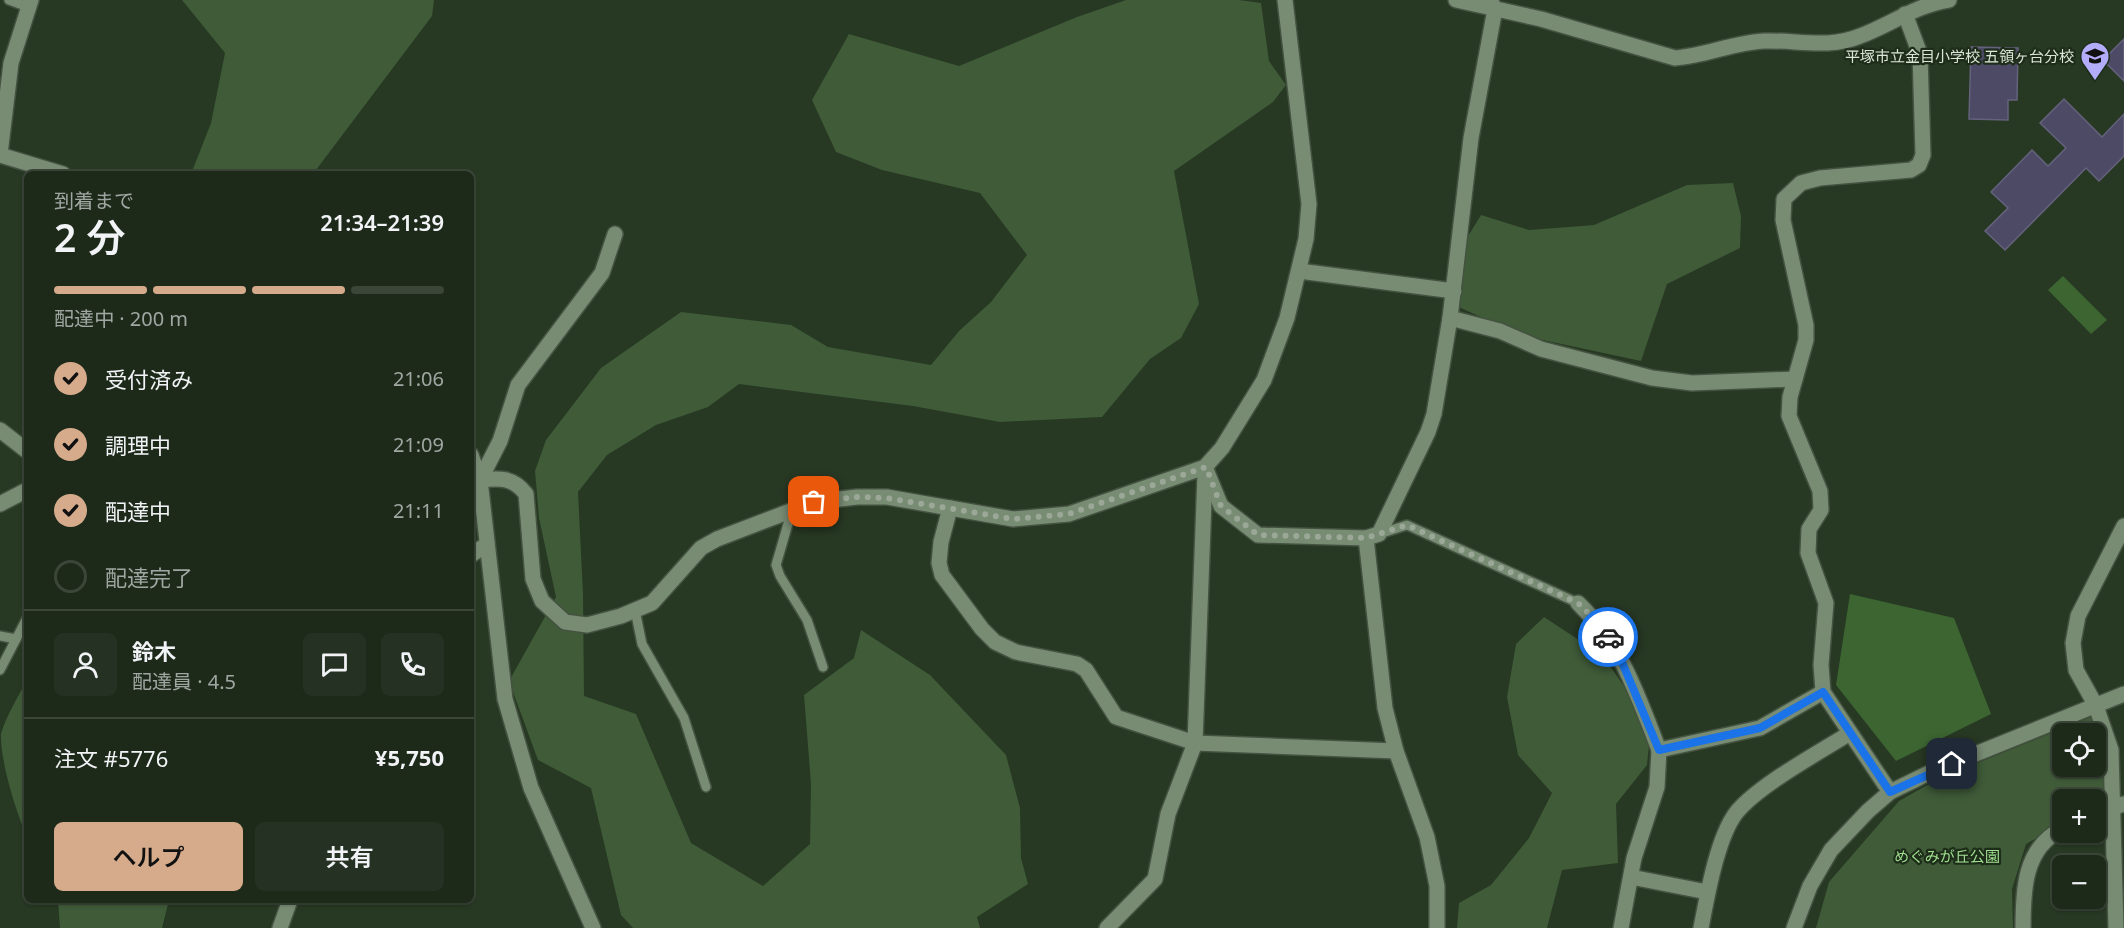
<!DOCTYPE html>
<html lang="ja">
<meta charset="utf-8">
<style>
body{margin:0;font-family:"Noto Sans","Noto Sans JP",sans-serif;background:#253223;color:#f1f3f6;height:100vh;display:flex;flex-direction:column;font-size:22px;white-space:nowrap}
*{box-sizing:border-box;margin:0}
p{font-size:20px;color:#a0a7a2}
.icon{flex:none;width:33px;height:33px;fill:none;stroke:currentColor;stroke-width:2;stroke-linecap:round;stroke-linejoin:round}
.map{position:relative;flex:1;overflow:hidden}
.panel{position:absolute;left:24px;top:171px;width:450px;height:732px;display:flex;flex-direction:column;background:#1d2a1a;border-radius:9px;box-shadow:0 2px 4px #0004,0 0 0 2px #3b4639}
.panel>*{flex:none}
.tools{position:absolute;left:2052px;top:723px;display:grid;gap:12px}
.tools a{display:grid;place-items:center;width:54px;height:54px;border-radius:9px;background:#1d2a1a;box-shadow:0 2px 4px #0004,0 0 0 2px #3b4639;font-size:30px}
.pin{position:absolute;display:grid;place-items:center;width:51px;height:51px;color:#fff;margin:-26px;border-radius:12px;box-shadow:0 3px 9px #0006}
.courier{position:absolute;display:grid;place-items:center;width:60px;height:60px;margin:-30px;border:4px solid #1a73e8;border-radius:50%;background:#fff;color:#222;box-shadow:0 2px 8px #0007}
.overview em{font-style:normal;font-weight:600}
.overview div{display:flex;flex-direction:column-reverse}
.overview{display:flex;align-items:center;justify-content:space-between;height:102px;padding:0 30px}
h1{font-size:39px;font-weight:600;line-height:45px}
.bar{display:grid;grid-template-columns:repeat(4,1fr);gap:9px 6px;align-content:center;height:72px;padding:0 30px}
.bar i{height:8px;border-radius:4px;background:#3b4639}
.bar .active{background:#d6ab8b}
.bar p{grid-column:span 4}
.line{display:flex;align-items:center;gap:15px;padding:0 30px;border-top:2px solid #3b4639}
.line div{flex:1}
.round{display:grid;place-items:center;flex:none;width:63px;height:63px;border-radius:9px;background:#253223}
ol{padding:0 30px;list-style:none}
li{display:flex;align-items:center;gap:18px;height:66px}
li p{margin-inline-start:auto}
li .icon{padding:6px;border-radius:50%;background:#d6ab8b;color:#111;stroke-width:4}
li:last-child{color:#a0a7a2}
li i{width:33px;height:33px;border:3px solid #3b4639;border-radius:50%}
.primary-button{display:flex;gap:12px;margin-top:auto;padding:12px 30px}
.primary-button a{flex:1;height:69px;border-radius:9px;background:#d6ab8b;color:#111;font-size:24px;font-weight:600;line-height:69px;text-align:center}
.primary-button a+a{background:#253223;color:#f1f3f6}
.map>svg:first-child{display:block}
.green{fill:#3f5b38;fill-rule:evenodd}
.water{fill:#3c6531}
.building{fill:#4c4a64;stroke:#64627d;stroke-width:1.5}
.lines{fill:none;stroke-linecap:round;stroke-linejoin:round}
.lane-casing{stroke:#445240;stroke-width:12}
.street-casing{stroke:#445240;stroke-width:18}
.secondary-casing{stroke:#445240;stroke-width:18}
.lane{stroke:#788b73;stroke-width:9}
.street{stroke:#788b73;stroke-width:15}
.secondary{stroke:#788b73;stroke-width:15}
.done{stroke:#9ba898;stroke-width:6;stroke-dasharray:0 10.8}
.route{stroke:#1a73e8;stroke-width:8}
.labels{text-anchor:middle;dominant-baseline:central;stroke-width:4.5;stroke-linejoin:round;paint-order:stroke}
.poi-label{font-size:15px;fill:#dae4d7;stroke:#1d2d19;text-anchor:end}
.park-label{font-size:15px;fill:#a1df91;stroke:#1d2d19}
</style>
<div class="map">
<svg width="2124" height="928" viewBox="0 0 2124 928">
<rect width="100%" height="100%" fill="#273823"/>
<!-- green -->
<g class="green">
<path d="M 182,0 L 434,0 L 432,16 L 313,174 L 191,174 L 211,123 L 225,53 Z"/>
<path d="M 1126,0 L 1239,0 L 1261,3 L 1269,61 L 1286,85 L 1273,102 L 1174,171 L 1199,304 L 1181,338 L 1150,359 L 1102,417 L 1000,422 L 913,406 L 739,384 L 708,407 L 656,425 L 607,455 L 578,492 L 583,593 L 584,696 L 636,714 L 691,843 L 763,886 L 810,844 L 811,784 L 804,695 L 854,658 L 861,630 L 930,675 L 1006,755 L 1020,808 L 1021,858 L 1028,884 L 977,917 L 980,928 L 633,928 L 621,915 L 591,788 L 538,760 L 509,681 L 556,597 L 539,518 L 535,471 L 546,440 L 601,368 L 681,312 L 791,325 L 828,347 L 931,365 L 959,331 L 991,302 L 1027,255 L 980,193 L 882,170 L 836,152 L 812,100 L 849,34 L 959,66 L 1077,17 Z"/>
<path d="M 1733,183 L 1741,216 L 1740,248 L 1667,284 L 1641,361 L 1524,336 L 1454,305 L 1462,246 L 1481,215 L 1529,230 L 1594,225 L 1687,185 Z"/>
<path d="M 1544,617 L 1603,656 L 1651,725 L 1647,765 L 1616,804 L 1618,863 L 1562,870 L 1547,928 L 1457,928 L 1459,903 L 1491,885 L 1529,838 L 1552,793 L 1518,755 L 1507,697 L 1516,644 Z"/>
<path d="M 27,680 L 27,836 C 16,813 0,760 1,734 C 6,716 18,697 27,680 Z"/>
<path d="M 2091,717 L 2108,770 L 2103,801 L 2096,806 L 2096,800 L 2062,800 L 2062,824 L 2026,844 L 2012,889 L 2013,928 L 1816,928 L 1829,882 L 1899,801 L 1938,779 ZM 2062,734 L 2096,734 L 2096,766 L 2062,766 Z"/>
<path d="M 58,900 L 169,900 L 162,928 L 60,928 Z"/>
</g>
<!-- water -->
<g class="water">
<path d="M 2063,276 L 2107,320 L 2091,334 L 2048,290 Z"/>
<path d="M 1850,594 L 1954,618 L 1991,714 L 1896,761 L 1836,685 Z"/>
</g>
<!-- building -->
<g class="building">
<path d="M 2124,39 L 2124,81 L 2103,60 Z"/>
<path d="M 1971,47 L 2018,48 L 2017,100 L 2008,100 L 2008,120 L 1969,119 Z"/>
<path d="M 2064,99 L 2102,137 L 2124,114 L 2124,156 L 2099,181 L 2086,168 L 2005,250 L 1985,231 L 2008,208 L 1991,192 L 2032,150 L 2048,166 L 2066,148 L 2040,123 Z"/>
</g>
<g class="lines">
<!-- lane casing -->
<g class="lane-casing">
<g id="lane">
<path d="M 9,0 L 28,7"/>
<path d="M 792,510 L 776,565 L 780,576 L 807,620 L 823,667"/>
<path d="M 1379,534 L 1407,525 L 1578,603"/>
<path d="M 635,610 L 642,644 L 684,718 L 706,787"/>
<path d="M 0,636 L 16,639"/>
<path d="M 0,670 L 27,618"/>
</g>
</g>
<!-- street casing -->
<g class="street-casing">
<g id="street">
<path d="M 1456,0 L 1541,19 L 1675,58 C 1706,56 1734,42 1765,41 C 1797,40 1829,49 1860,36 C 1890,25 1916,5 1949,0"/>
<path d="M 0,154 L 11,63 L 31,0"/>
<path d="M 1299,271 L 1454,291"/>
<path d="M 1450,318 L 1500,331 L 1541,349 L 1652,378 L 1692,383 L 1795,379"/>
<path d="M 0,430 L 27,451"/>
<path d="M 1205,467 L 1221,506 L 1258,535 L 1366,538 L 1379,534 L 1428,432 L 1434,414 L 1450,318 L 1471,138 L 1495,9 L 1490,0"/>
<path d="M 480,480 L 500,441 L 518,385 L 602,273 L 615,234"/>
<path d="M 0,504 L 27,490"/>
<path d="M 950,508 L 941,542 L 939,563 L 942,575 L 982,629 L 995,642 L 1016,652 L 1077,664 L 1086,670 L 1116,717 L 1195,743 L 1396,751"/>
<path d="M 1366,538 L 1385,708 L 1396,751 L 1427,837 L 1437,886 L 1437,928"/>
<path d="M 471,555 L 486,545"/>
<path d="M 1578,603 C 1621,644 1638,696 1659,750"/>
<path d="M 1890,792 L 1823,692 L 1821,665 L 1826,603 L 1808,553 L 1809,529 L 1821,510 L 1820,491 L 1789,416 L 1790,397 L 1806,340 L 1806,325 L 1783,220 L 1784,199 L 1801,183 L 1820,178 L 1911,170 L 1919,165 L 1923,155 L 1920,54 L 1905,14"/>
<path d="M 2096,815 L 2123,804"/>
<path d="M 1631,877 L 1707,892"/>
<path d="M 280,928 L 290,900"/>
<path d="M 1107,928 L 1155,879 L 1168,814 L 1195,743 L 1205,474"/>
<path d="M 1621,928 L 1634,858 L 1657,787 L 1659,750 L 1760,728 L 1823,692"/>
<path d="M 1701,928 C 1707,897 1717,838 1736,813 C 1757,786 1820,752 1850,733"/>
<path d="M 2023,928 C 2023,890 2024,848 2062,829"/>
<path d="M 2116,928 L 2111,750 L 2096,706 L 2076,670 L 2073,643 L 2078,616 L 2124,526"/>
</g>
</g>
<!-- secondary casing -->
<g class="secondary-casing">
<g id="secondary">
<path d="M 0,155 L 63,174"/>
<path d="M 471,455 L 480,480 L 505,699 L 531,788 L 593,928"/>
<path d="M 480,480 C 500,478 513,477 526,494 L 533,579 L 542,601 L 565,622 L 587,625 L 621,616 L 652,603 L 701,548 L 717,539 L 814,502 L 857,497 L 887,497 L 1013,519 L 1069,514 L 1205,467 L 1222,448 L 1264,380 L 1287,318 L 1306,239 L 1309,204 L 1285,0"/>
<path d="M 1794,928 L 1810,886 L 1831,850 L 1868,811 L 1890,792 L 1931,772 L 2124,694"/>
</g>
</g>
<!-- lane -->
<use href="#lane" class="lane"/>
<!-- street -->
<use href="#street" class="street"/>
<!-- secondary -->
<use href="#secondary" class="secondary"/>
</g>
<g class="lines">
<!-- done -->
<path class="done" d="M 814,502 L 858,497 L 887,498 L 1013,519 L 1069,514 L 1206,467 L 1221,506 L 1258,535 L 1366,538 L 1407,525 L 1578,603 L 1600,625 L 1608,637"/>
<!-- route -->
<path class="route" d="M 1608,637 L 1619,655 L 1659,750 L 1760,728 L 1823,692 L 1890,792 L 1952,764"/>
</g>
<!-- icons -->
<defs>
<g id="school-pin" transform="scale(1.5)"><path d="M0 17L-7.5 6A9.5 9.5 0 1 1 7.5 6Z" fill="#b3adf9" stroke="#1d2d19"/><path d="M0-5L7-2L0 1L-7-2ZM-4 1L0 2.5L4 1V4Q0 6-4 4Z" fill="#111"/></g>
</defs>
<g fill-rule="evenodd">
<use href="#school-pin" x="2095" y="56"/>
</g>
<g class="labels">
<!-- poi labels -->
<g class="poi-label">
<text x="2074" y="56">平塚市立金目小学校 五領ヶ台分校</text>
</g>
<!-- park labels -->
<g class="park-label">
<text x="1947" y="856">めぐみが丘公園</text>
</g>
</g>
</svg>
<div class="tools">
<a><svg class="icon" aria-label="locate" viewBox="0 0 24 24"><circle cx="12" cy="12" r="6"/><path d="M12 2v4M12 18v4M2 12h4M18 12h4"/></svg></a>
<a>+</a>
<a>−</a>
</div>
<div class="pin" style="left:814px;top:502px;background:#ea580c"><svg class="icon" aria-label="bag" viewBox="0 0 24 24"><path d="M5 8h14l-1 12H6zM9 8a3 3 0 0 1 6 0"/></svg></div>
<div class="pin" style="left:1952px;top:764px;background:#1f2937"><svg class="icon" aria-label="home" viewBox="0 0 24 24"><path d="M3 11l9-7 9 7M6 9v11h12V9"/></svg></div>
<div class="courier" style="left:1608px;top:637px"><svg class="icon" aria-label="car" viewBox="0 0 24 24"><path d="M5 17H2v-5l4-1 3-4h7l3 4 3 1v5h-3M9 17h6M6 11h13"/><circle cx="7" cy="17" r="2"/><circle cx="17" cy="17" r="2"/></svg></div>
<section class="panel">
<div class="overview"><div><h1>2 分</h1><p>到着まで</p></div><em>21:34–21:39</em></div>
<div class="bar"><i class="active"></i><i class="active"></i><i class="active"></i><i></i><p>配達中 · 200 m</p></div>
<ol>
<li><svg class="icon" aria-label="check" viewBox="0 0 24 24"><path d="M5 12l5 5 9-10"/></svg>受付済み<p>21:06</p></li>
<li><svg class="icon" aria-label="check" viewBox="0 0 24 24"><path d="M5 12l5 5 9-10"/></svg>調理中<p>21:09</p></li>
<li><svg class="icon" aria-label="check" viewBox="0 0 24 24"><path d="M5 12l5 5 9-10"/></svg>配達中<p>21:11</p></li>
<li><i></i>配達完了</li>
</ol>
<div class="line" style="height:108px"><a class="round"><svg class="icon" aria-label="person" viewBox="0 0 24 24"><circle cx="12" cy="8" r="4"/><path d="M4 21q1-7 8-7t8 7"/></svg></a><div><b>鈴木</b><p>配達員 · 4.5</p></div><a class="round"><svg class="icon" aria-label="chat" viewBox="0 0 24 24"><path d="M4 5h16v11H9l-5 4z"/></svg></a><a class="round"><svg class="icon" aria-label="phone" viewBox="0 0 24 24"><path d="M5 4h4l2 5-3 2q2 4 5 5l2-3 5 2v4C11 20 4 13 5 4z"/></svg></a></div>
<div class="line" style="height:78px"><div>注文 #5776</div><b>¥5,750</b></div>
<div class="primary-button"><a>ヘルプ</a><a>共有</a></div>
</section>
</div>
